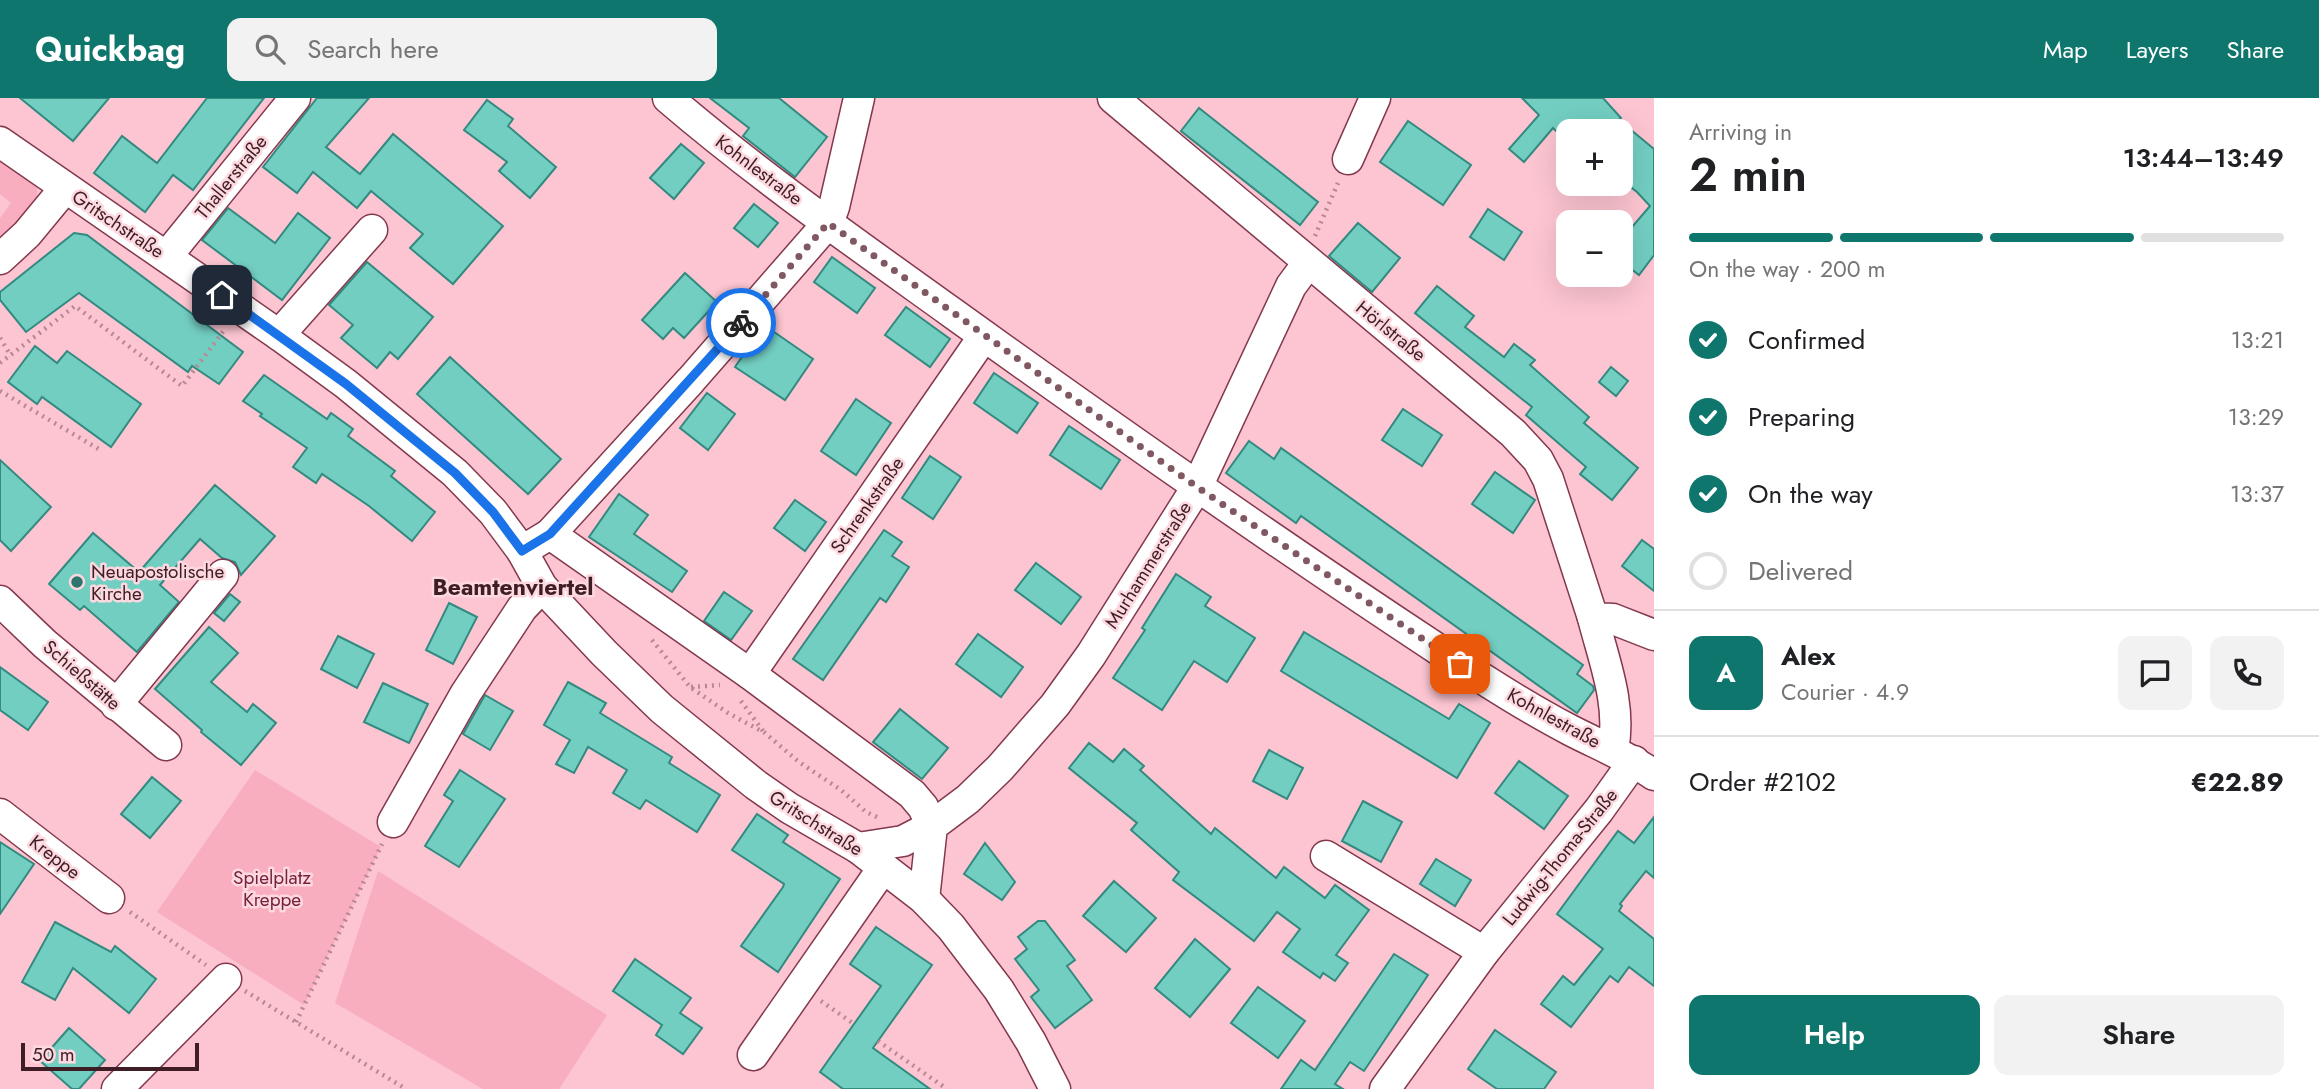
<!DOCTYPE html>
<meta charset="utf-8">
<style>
body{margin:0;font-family:Jost,sans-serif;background:#f2f2f2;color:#202124;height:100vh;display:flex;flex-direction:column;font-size:26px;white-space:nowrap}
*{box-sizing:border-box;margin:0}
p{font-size:23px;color:#757577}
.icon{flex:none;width:38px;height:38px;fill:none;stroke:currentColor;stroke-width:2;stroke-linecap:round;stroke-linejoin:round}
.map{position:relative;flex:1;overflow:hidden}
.drawer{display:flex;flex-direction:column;background:#fff;width:665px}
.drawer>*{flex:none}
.tools{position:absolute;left:1556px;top:21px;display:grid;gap:14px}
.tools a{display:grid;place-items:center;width:77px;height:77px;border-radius:14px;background:#fff;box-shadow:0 7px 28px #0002;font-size:35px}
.scale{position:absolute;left:21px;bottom:18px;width:178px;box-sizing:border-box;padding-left:7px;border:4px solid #3e1d25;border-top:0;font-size:19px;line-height:24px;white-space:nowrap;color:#3e1d25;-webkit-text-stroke:5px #fdd8df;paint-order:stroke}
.pin{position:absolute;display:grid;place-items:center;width:60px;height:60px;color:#fff;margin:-30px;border-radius:14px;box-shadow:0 4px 10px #0006}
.courier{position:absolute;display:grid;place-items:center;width:70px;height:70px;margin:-35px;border:5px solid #1a73e8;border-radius:50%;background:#fff;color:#222;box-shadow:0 2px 9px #0007}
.headline em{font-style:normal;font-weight:600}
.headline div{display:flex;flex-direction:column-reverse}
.headline{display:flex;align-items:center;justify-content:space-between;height:119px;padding:0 35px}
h1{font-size:46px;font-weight:600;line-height:52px}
.bar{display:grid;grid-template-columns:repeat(4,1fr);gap:10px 7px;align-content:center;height:84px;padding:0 35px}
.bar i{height:9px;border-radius:5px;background:#e0e0e0}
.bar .current{background:#0f766e}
.bar p{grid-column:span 4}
.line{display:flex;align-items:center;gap:18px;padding:0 35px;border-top:2px solid #e0e0e0}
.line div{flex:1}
.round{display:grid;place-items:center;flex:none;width:74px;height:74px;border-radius:14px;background:#f2f2f2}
ol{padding:0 35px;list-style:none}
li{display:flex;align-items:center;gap:21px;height:77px}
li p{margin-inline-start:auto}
li .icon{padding:7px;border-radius:50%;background:#0f766e;color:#fff;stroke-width:4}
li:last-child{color:#757577}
li i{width:38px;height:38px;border:4px solid #e0e0e0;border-radius:50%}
.action{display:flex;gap:14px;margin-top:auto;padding:14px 35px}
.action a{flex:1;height:80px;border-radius:14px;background:#0f766e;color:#fff;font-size:28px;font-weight:600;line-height:80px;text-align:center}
.action a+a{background:#f2f2f2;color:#202124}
header{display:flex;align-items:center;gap:42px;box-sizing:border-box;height:98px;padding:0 35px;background:#0f766e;color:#fff}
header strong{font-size:33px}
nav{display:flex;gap:38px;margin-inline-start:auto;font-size:24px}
.search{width:490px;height:63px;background:#f2f2f2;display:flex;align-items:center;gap:18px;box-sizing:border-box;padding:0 24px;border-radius:14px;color:#757577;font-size:26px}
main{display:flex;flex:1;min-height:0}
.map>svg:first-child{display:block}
.green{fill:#f8aebe}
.building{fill:#73cec2;stroke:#328a80;stroke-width:2}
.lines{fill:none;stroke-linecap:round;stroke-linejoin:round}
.minor-casing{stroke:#83384d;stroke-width:33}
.path{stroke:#b78892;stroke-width:4.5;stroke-dasharray:2 5;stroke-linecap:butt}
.minor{stroke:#fff;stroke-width:30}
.done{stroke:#805861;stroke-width:7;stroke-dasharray:0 12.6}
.route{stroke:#1a73e8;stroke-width:9}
.poi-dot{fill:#2e756d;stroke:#fdd8df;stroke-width:2.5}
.labels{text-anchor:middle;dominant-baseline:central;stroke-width:5;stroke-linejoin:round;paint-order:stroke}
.street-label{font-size:19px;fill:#3e1d25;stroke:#fdd8df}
.poi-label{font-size:19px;fill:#3e1d25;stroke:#fdd8df;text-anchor:start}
.park-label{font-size:19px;fill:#76213d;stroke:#fdd8df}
.quarter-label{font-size:23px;font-weight:bold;fill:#3e1d25;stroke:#fdd8df}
</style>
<header>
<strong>Quickbag</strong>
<div class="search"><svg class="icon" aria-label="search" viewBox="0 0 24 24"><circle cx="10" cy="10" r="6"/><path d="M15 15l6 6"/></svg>Search here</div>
<nav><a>Map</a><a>Layers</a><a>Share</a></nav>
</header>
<main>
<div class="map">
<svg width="1654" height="991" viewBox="0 0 1654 991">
<rect width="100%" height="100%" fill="#fcc5d1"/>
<!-- green -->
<g class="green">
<path d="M 0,60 L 37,89 L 37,102 L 0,148 L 0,120 L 11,105 L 0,96 Z"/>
<path d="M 255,672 L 381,749 L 304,907 L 157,814 Z"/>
<path d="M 378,773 L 607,917 L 559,991 L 483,991 L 335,905 Z"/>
</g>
<!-- building -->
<g class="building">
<path d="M 20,0 L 109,0 L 73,43 Z"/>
<path d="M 207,0 L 264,0 L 193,92 L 173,77 L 145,114 L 94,75 L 122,38 L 157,65 Z"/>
<path d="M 317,0 L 369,0 L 326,49 L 360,76 L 393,36 L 503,128 L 453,186 L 410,150 L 423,136 L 371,93 L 357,110 L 313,74 L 297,95 L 263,69 Z"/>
<path d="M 710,0 L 779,0 L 827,39 L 795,79 L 743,38 L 749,30 Z"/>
<path d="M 1522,0 L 1603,0 L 1621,20 L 1619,22 L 1654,51 L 1654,157 L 1639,177 L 1620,162 L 1620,143 L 1650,108 L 1637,94 L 1620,81 L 1620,33 L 1556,33 L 1553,30 L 1524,64 L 1509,51 L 1539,17 Z"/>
<path d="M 487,2 L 513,21 L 508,28 L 556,69 L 530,100 L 499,73 L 507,64 L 464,32 Z"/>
<path d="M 1199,10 L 1318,104 L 1300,127 L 1181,33 Z"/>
<path d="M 1408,23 L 1471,67 L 1443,107 L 1380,64 Z"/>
<path d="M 681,46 L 704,65 L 674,101 L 650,80 Z"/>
<path d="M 754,106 L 778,125 L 758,149 L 734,130 Z"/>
<path d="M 228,110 L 275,145 L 298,115 L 330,140 L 282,202 L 202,142 Z"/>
<path d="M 1488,111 L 1522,134 L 1504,162 L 1470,139 Z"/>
<path d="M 1358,125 L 1400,160 L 1372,194 L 1329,158 Z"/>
<path d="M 74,135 L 87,137 L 243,254 L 219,286 L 192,268 L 188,274 L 79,195 L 26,234 L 0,202 L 0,194 Z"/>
<path d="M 832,159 L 875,190 L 857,215 L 814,184 Z"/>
<path d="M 367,164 L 433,219 L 398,261 L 390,254 L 377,270 L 341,240 L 353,227 L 329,207 Z"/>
<path d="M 685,175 L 717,204 L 684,240 L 673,230 L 663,241 L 642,222 Z"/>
<path d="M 1437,188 L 1474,218 L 1465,229 L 1504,259 L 1514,246 L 1535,262 L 1530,267 L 1589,319 L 1584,325 L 1638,370 L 1612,402 L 1580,376 L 1586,369 L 1526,317 L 1532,309 L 1415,215 Z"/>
<path d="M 906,209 L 950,241 L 930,269 L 885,237 Z"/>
<path d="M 764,227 L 813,261 L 785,302 L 735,269 Z"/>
<path d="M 35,248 L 57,265 L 67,253 L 141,306 L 111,349 L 42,299 L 37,306 L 8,284 Z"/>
<path d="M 450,259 L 561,361 L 528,396 L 417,296 Z"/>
<path d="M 1611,269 L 1628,283 L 1616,298 L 1599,284 Z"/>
<path d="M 994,275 L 1038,305 L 1017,335 L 974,305 Z"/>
<path d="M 264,277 L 327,321 L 331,315 L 353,331 L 348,338 L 395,373 L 391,378 L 435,414 L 412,443 L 369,408 L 322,376 L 316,385 L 293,369 L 307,350 L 260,318 L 262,316 L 243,303 Z"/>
<path d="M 707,295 L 735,316 L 708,352 L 680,330 Z"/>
<path d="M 856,301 L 891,325 L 856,377 L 821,353 Z"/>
<path d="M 1403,311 L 1442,337 L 1422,368 L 1382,342 Z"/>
<path d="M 1069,328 L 1120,362 L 1101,391 L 1050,357 Z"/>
<path d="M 1249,343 L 1274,361 L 1281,350 L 1583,567 L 1577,576 L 1593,588 L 1594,592 L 1577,615 L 1301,418 L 1296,425 L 1226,375 Z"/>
<path d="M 930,358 L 961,379 L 933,421 L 902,400 Z"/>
<path d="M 0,362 L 51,409 L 11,453 L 0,442 Z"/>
<path d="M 1495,374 L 1535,402 L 1513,435 L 1472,406 Z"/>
<path d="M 215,387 L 275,438 L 241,477 L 235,464 L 222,460 L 200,441 L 160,487 L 179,504 L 137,554 L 84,508 L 80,512 L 49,486 L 93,435 L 139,474 Z"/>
<path d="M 619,396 L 648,417 L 634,436 L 687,473 L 672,494 L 589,439 Z"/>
<path d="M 795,402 L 826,424 L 805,453 L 774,430 Z"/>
<path d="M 884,432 L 902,444 L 892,458 L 909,469 L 886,504 L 880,500 L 823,582 L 793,561 Z"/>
<path d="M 1642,442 L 1654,451 L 1654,493 L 1622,468 Z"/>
<path d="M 1036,465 L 1081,499 L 1061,526 L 1015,492 Z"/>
<path d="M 1176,476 L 1211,499 L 1205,508 L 1255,540 L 1227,584 L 1194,563 L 1162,612 L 1113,580 L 1145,532 L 1142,530 Z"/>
<path d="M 724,494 L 752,513 L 731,542 L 704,523 Z"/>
<path d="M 230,496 L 240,504 L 224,523 L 214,515 Z"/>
<path d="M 449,505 L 477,519 L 453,566 L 426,552 Z"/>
<path d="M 209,529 L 238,555 L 211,584 L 247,614 L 253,606 L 276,625 L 241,667 L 201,634 L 202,632 L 155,591 Z"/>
<path d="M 1304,534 L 1449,621 L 1459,606 L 1490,625 L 1457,680 L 1281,573 Z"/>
<path d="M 978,536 L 1023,569 L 1001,599 L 956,566 Z"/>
<path d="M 338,538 L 374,556 L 357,590 L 321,571 Z"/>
<path d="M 0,569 L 48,604 L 28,632 L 0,612 Z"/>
<path d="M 568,584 L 606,605 L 600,615 L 672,659 L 669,665 L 720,697 L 697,734 L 646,702 L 640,711 L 613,695 L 627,672 L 588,649 L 574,675 L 556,666 L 570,642 L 544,627 Z"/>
<path d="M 383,585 L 428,606 L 409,645 L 364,624 Z"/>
<path d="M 485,597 L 513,613 L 490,652 L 463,636 Z"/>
<path d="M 900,611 L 948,650 L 922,681 L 873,644 Z"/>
<path d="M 1089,645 L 1113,664 L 1124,651 L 1144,668 L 1140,672 L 1211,736 L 1215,730 L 1276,780 L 1284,769 L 1325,800 L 1335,787 L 1369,812 L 1336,857 L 1348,865 L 1335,883 L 1323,875 L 1320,880 L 1283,854 L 1300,831 L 1277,814 L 1254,843 L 1173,782 L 1179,774 L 1131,732 L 1137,725 L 1069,670 Z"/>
<path d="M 1269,652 L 1303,670 L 1287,701 L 1253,683 Z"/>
<path d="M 1519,663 L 1568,698 L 1544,731 L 1495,695 Z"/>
<path d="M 460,672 L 505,701 L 459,769 L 425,748 L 453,703 L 444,697 Z"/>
<path d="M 152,679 L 181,703 L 150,740 L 121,716 Z"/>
<path d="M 1363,703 L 1402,724 L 1381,764 L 1342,743 Z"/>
<path d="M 757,716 L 788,737 L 783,744 L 840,781 L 778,874 L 741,848 L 783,789 L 784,786 L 732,752 Z"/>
<path d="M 1654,719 L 1654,780 L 1646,773 L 1620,806 L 1622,808 L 1619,813 L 1654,841 L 1654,888 L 1629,869 L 1618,884 L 1610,878 L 1571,929 L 1541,906 L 1563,878 L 1574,887 L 1603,851 L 1557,816 L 1618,733 L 1634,745 Z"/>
<path d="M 0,744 L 34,766 L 0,816 Z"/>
<path d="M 985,745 L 1015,784 L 1002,802 L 964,776 Z"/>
<path d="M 1436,761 L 1471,782 L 1455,808 L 1420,786 Z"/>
<path d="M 1114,783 L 1156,820 L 1126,854 L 1083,818 Z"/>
<path d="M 1038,823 L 1045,823 L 1075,862 L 1067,868 L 1092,902 L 1055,930 L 1031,899 L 1039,892 L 1015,861 L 1027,851 L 1018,839 Z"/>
<path d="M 55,824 L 111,854 L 115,848 L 156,881 L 129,915 L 73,870 L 55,902 L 22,884 Z"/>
<path d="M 876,829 L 932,867 L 873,950 L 930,991 L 843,991 L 820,974 L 881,888 L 850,866 Z"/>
<path d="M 1195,841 L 1230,871 L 1190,919 L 1155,890 Z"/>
<path d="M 1394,856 L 1428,877 L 1364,973 L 1350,964 L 1335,986 L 1343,991 L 1281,991 L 1301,962 L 1315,972 Z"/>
<path d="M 635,861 L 691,900 L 680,915 L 702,930 L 683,956 L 656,937 L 662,927 L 613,893 Z"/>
<path d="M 1258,889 L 1305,923 L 1278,960 L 1231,925 Z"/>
<path d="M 69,930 L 105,962 L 79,991 L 72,991 L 40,963 Z"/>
<path d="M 1495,932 L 1556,974 L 1544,991 L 1497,991 L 1468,971 Z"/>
</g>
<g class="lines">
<!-- minor casing -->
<g class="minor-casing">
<g id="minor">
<path d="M 668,0 C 758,77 855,145 951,214 C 1111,329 1272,442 1436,550 C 1479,579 1524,608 1570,632 C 1599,647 1627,658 1654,677"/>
<path d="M 1113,0 L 1513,335 L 1538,362 L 1548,381 L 1593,520 L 1613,521 L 1654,537"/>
<path d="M 0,44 L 279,237 L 346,286 L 455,375 L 493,414 L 522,453 L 542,489 L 604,555 L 662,611 L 756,687 L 789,710 L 858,750 L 924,801 L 951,829 L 999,892 L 1031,944 L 1055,991"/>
<path d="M 1348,61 L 1375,0"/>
<path d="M 167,158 L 295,0"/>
<path d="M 0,161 L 27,136 L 65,90"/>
<path d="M 279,237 L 372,132"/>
<path d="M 550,436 L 750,576 L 912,696 L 923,709 L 932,728 L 903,743 L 858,750"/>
<path d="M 522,453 L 550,436 L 691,282 L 828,125 L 834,109 L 859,0"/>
<path d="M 0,503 L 45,546 L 166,647"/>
<path d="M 1593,520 C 1604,563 1622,607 1613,652"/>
<path d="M 750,576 L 984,238"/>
<path d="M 116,607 L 223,477"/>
<path d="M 0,716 L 109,800"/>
<path d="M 393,724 L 466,595 L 522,510 L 542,489"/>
<path d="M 1326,758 L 1484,854"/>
<path d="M 924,801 L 932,728 L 968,701 L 1000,670 L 1055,607 L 1091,557 L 1197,389 L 1291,188 L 1308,165"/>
<path d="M 753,957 L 883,770"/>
<path d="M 117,991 L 226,881"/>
<path d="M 1385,991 L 1484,854 L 1599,712 L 1634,663"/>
</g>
</g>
<!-- path -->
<g class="path">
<path d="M 1315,138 L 1338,85"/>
<path d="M 0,240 L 11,258"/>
<path d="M 0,265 L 75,208 L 182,288 L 225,231"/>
<path d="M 0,293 L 102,353"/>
<path d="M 652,542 L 690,589 L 728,615 L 765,635 L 799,664 L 841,692 L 866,714 L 877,719"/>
<path d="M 691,589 L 720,587"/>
<path d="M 741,603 L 763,633"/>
<path d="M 130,814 L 206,867"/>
<path d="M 245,893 L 406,991"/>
<path d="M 821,903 L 854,926"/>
<path d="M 296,924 L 382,746"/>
<path d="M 878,943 L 947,991"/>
</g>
<!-- minor -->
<use href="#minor" class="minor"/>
</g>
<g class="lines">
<!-- done -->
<path class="done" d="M 741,225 L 828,125 L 1197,389 L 1460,566"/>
<!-- route -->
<path class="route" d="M 222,197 L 346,286 L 455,375 L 493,414 L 522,453 L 550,436 L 741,225"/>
</g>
<!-- markers -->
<circle class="poi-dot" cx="77" cy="484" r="7"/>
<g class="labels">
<!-- street labels -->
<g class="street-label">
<text transform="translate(759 72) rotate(37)">Kohnlestraße</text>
<text transform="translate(231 79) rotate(-51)">Thallerstraße</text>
<text transform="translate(118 126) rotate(34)">Gritschstraße</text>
<text transform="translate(1391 233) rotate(39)">Hörlstraße</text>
<text transform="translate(867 407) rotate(-55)">Schrenkstraße</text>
<text transform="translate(1148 467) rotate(-58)">Murhammerstraße</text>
<text transform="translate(82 577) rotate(41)">Schießstätte</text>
<text transform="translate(1554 620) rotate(29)">Kohnlestraße</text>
<text transform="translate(816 725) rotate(32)">Gritschstraße</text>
<text transform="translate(55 759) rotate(38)">Kreppe</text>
<text transform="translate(1560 759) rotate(-51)">Ludwig-Thoma-Straße</text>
</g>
<!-- poi labels -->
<g class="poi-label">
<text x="91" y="473">Neuapostolische<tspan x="91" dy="22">Kirche</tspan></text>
</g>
<!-- park labels -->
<g class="park-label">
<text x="272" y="779">Spielplatz<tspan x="272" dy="22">Kreppe</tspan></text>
</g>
<!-- quarter labels -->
<g class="quarter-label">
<text x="513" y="489">Beamtenviertel</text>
</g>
</g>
</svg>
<div class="tools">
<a>+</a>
<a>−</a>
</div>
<div class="scale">50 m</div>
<div class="pin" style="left:1460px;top:566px;background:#ea580c"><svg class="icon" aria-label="bag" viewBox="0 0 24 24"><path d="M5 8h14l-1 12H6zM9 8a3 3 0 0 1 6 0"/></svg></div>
<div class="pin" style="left:222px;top:197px;background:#1f2937"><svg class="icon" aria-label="home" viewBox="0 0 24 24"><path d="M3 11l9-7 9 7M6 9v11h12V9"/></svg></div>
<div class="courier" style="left:741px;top:225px"><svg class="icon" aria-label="bike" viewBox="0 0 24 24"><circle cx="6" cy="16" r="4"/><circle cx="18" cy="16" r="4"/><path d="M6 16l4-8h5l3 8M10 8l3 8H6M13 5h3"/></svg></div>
</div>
<section class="drawer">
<div class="headline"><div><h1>2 min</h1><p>Arriving in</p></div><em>13:44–13:49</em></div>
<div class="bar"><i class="current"></i><i class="current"></i><i class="current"></i><i></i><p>On the way · 200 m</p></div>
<ol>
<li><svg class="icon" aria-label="check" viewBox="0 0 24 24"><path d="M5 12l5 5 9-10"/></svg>Confirmed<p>13:21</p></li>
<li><svg class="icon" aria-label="check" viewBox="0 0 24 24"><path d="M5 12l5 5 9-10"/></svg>Preparing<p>13:29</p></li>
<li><svg class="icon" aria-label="check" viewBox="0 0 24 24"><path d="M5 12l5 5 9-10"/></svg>On the way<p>13:37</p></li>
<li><i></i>Delivered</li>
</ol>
<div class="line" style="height:126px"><b class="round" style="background:#0f766e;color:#fff">A</b><div><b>Alex</b><p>Courier · 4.9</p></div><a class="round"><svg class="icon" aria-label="chat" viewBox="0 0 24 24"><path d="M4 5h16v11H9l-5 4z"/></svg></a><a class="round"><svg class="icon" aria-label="phone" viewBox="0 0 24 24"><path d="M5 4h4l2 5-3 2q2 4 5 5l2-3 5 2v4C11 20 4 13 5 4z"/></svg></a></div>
<div class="line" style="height:91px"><div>Order #2102</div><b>€22.89</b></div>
<div class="action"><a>Help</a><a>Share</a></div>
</section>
</main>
